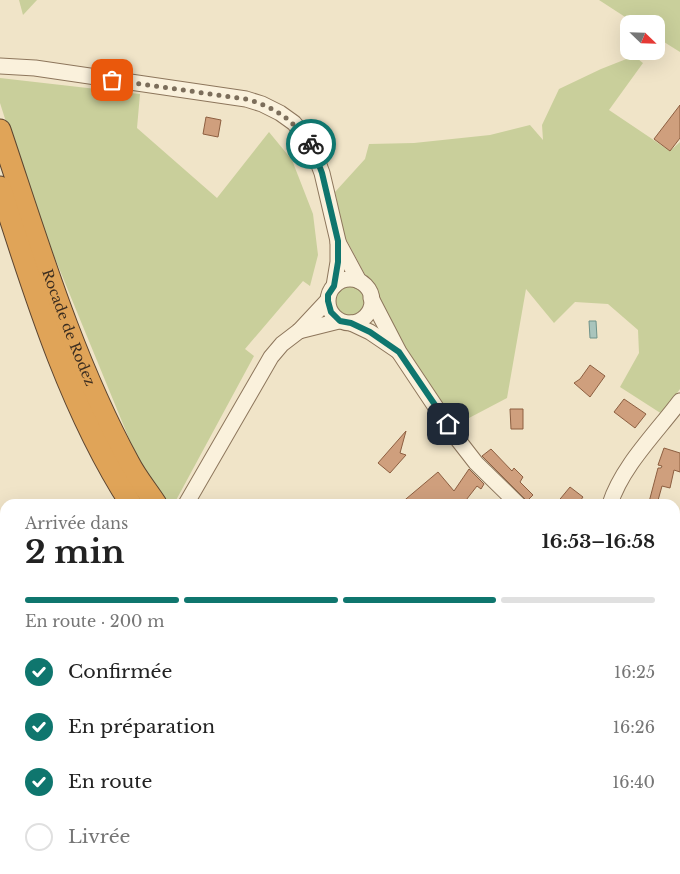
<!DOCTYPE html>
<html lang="fr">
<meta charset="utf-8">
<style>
body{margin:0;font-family:"Libre Baskerville",serif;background:#f6f6f6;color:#222;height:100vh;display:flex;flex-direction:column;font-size:19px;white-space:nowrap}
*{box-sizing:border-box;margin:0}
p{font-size:16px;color:#767676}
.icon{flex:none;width:28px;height:28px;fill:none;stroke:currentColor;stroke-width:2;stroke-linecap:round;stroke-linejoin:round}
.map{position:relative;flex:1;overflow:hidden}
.side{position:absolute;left:0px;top:499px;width:680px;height:376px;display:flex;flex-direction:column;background:#fff;border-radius:15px 15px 0 0;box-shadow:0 5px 20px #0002}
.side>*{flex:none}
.needle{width:32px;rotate:113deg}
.controls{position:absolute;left:620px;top:15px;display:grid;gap:10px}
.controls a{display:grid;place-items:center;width:45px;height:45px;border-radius:10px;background:#fff;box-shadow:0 5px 20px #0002;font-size:25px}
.pin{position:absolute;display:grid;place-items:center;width:42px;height:42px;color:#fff;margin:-21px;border-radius:10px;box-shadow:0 2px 8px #0006}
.courier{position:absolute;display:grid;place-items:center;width:50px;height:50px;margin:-25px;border:4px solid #0f766e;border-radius:50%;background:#fff;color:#222;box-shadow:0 1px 6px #0007}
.head em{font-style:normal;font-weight:800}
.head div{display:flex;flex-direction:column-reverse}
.head{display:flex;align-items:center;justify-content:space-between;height:85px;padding:0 25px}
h1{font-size:32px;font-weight:800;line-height:38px}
.bar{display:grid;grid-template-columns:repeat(4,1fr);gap:8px 5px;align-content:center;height:60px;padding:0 25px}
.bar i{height:6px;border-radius:4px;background:#e0e0e0}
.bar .selected{background:#0f766e}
.bar p{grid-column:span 4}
ol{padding:0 25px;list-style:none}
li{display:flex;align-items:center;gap:15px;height:55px}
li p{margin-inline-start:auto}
li .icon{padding:5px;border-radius:50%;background:#0f766e;color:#fff;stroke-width:4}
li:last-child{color:#767676}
li i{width:28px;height:28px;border:2px solid #e0e0e0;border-radius:50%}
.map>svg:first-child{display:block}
.green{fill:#c9cf9b}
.water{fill:#a9c4bc;stroke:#6f938a}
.building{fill:#cf9f7d;stroke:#8d5f41}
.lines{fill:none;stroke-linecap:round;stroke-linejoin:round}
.minor-casing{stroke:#8d765c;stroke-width:17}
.major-casing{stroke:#5b4430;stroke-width:21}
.highway-casing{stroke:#5b4430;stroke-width:23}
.minor{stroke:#faf1dc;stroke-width:15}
.major{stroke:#f3d9a0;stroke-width:19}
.highway{stroke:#e0a458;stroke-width:21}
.done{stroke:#7c6e5b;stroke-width:5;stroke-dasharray:0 9}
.route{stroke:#0f766e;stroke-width:6}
.labels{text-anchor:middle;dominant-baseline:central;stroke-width:4;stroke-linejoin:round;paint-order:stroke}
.street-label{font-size:14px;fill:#3d2e20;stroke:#f7eed8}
</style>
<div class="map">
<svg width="680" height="874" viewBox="0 0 680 874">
<rect width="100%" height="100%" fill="#f0e4c8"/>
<!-- green -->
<g class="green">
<path d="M 19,0 L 37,0 L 23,15 Z"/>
<path d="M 599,0 L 680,0 L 680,52 L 656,37 L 656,24 L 636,24 Z"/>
<path d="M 634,56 L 643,63 L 609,110 L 670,151 L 680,142 L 680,389 L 662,414 L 620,387 L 639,353 L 638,330 L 608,304 L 575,302 L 554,323 L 526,289 L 507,398 L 469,418 L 451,418 L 408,356 L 344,235 L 335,192 L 365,159 L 369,144 L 414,143 L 490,135 L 530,125 L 543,140 L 542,125 L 559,89 L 601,69 Z"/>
<path d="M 0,78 L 140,94 L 137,128 L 217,198 L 269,132 L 292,160 L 313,214 L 318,255 L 310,286 L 303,281 L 245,349 L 254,356 L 174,504 L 168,504 L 137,458 L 54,256 L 22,172 L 0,103 Z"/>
<circle cx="350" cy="301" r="15"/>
<path d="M 274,870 L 293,870 L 301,874 L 270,874 Z"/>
</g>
<!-- water -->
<path class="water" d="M 589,321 L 596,321 L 597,338 L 590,338 Z"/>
<!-- building -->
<g class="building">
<path d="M 680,105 L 680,138 L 670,151 L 654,139 Z"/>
<path d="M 206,117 L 221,120 L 218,137 L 203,134 Z"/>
<path d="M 590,365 L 605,376 L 590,397 L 574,383 L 580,379 Z"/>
<path d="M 624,399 L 646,414 L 635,428 L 614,412 Z"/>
<path d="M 510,409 L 523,409 L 523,429 L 511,429 Z"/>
<path d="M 406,431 L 400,453 L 406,455 L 390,473 L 378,463 Z"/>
<path d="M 664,448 L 680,453 L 680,472 L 674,470 L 670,488 L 662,486 L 657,504 L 649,502 L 658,468 L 661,468 L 662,466 L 658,465 Z"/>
<path d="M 491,449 L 512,471 L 514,468 L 523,477 L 520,482 L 533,495 L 527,501 L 482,456 Z"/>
<path d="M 469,469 L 484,484 L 481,489 L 477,486 L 463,504 L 400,504 L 438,472 L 454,491 Z"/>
<path d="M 570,487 L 583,497 L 578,504 L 556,504 Z"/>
</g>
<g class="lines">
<!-- minor casing -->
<g class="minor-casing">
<g id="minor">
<path d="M 0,66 L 35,68 L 246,99 L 262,104 L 280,113 L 294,123 L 311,144 L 322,173 L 338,241 L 338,262 L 334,286"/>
<path d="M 338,242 L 359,281"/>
<circle cx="350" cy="301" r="22"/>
<path d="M 371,298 L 399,352 L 455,436 L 476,463 L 518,504"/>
<path d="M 351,323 L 370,332 L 398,351"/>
<path d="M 299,331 L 339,321"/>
<path d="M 186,504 L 271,357 L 282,344 L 299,331 L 327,301"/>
<path d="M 610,504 C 622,466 657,432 680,401"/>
<path d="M 675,624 L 680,625"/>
<path d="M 0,786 L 1,757"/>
<path d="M 312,870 L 320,874"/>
<path d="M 64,874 L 73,870"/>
</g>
</g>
<!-- major casing -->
<g class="major-casing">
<g id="major">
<path d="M 0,711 L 5,707"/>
<path d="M 0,756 L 5,760"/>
</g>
</g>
<!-- highway casing -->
<g class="highway-casing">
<g id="highway">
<path id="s1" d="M 0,130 C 38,243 72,358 129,463 C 136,477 147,490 156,504"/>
<path d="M 0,187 C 34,293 70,410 131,504"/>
<path d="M 675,769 L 680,771"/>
<path d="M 675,832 L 680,832"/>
<path d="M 675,849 L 680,850"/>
</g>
</g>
<!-- minor -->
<use href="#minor" class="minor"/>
<!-- major -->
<use href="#major" class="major"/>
<!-- highway -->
<use href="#highway" class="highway"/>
</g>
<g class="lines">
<!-- done -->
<path class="done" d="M 112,80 L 246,99 C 277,108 291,119 311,144"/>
<!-- route -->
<path class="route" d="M 311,144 L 322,173 L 338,241 L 338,262 L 334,286 L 328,295 L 328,301 L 331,312 L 340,321 L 351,323 L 370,332 L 399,352 L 448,424"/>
</g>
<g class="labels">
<!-- street labels -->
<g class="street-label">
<text stroke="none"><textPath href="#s1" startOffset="209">Rocade de Rodez</textPath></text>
</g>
</g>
</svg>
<div class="controls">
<a><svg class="needle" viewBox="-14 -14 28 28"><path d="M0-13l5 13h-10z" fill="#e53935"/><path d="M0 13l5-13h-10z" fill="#767676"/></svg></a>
</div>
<div class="pin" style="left:112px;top:80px;background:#ea580c"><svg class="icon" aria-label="bag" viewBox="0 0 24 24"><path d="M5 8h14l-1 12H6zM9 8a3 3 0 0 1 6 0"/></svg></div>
<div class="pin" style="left:448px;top:424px;background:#1f2937"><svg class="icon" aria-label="home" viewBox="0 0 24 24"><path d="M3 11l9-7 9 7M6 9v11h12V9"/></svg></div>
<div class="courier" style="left:311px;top:144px"><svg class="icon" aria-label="bike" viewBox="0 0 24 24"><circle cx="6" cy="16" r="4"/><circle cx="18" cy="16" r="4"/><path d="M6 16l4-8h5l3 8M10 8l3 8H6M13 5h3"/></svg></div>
<section class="side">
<div class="head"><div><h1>2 min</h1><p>Arrivée dans</p></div><em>16:53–16:58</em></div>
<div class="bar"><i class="selected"></i><i class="selected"></i><i class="selected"></i><i></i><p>En route · 200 m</p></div>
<ol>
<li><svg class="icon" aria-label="check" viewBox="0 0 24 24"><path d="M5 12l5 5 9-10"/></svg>Confirmée<p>16:25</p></li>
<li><svg class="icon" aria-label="check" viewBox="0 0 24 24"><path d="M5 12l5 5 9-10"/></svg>En préparation<p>16:26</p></li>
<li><svg class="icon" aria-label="check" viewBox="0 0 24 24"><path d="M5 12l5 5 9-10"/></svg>En route<p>16:40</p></li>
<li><i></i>Livrée</li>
</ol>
</section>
</div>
